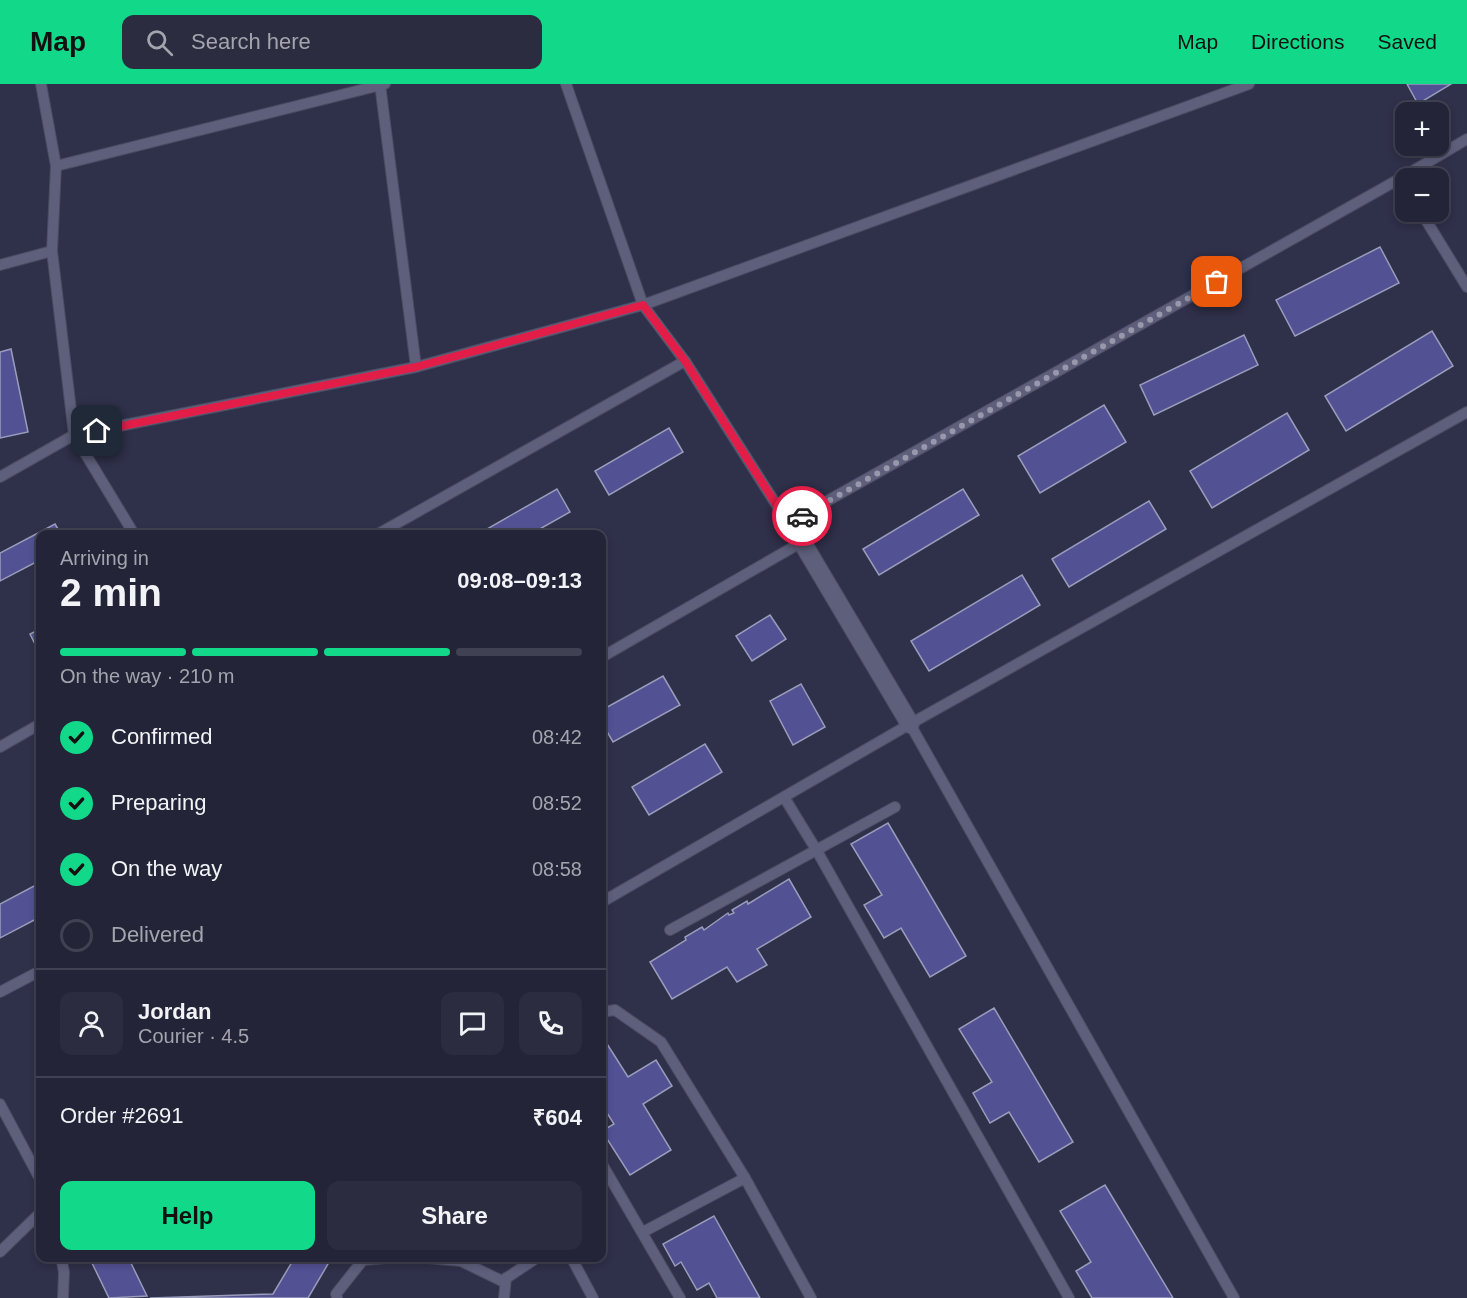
<!DOCTYPE html>
<meta charset="utf-8">
<style>
body{margin:0;font-family:Helvetica,sans-serif;background:#2b2c3f;color:#f1f3f6;height:100vh;display:flex;flex-direction:column;font-size:22px;white-space:nowrap}
*{box-sizing:border-box;margin:0}
p{font-size:20px;color:#a3a4ad}
.icon{flex:none;width:33px;height:33px;fill:none;stroke:currentColor;stroke-width:2;stroke-linecap:round;stroke-linejoin:round}
.map{position:relative;flex:1;overflow:hidden}
.sheet{position:absolute;left:36px;top:446px;width:570px;height:732px;display:flex;flex-direction:column;background:#232437;border-radius:12px;box-shadow:0 3px 9px #0003,0 0 0 2px #404152}
.sheet>*{flex:none}
.fabs{position:absolute;left:1395px;top:18px;display:grid;gap:12px}
.fabs a{display:grid;place-items:center;width:54px;height:54px;border-radius:12px;background:#232437;box-shadow:0 3px 9px #0003,0 0 0 2px #404152;font-size:30px}
.pin{position:absolute;display:grid;place-items:center;width:51px;height:51px;color:#fff;margin:-26px;border-radius:12px;box-shadow:0 3px 9px #0006}
.courier{position:absolute;display:grid;place-items:center;width:60px;height:60px;margin:-30px;border:4px solid #e11d48;border-radius:50%;background:#fff;color:#222;box-shadow:0 2px 8px #0007}
.headline em{font-style:normal;font-weight:700}
.headline div{display:flex;flex-direction:column-reverse}
.headline{display:flex;align-items:center;justify-content:space-between;height:102px;padding:0 24px}
h1{font-size:39px;font-weight:700;line-height:45px}
.bar{display:grid;grid-template-columns:repeat(4,1fr);gap:9px 6px;align-content:center;height:72px;padding:0 24px}
.bar i{height:8px;border-radius:4px;background:#404152}
.bar .on{background:#12d98a}
.bar p{grid-column:span 4}
.line{display:flex;align-items:center;gap:15px;padding:0 24px;border-top:2px solid #404152}
.line div{flex:1}
.round{display:grid;place-items:center;flex:none;width:63px;height:63px;border-radius:12px;background:#2b2c3f}
ol{padding:0 24px;list-style:none}
li{display:flex;align-items:center;gap:18px;height:66px}
li p{margin-inline-start:auto}
li .icon{padding:6px;border-radius:50%;background:#12d98a;color:#111;stroke-width:4}
li:last-child{color:#a3a4ad}
li i{width:33px;height:33px;border:3px solid #404152;border-radius:50%}
.action{display:flex;gap:12px;margin-top:auto;padding:12px 24px}
.action a{flex:1;height:69px;border-radius:12px;background:#12d98a;color:#111;font-size:24px;font-weight:700;line-height:69px;text-align:center}
.action a+a{background:#2b2c3f;color:#f1f3f6}
header{display:flex;align-items:center;gap:36px;box-sizing:border-box;height:84px;padding:0 30px;background:#12d98a;color:#111}
header strong{font-size:28px}
nav{display:flex;gap:33px;margin-inline-start:auto;font-size:21px}
.search{width:420px;height:54px;background:#2b2c3f;display:flex;align-items:center;gap:15px;box-sizing:border-box;padding:0 21px;border-radius:12px;color:#a3a4ad;font-size:22px}
.map>svg:first-child{display:block}
.building{fill:#525193;stroke:#9a9cbb;stroke-width:1.5}
.lines{fill:none;stroke-linecap:round;stroke-linejoin:round}
.lane-casing{stroke:#4b4b61;stroke-width:12}
.street-casing{stroke:#4b4b61;stroke-width:20}
.lane{stroke:#5d5f7b;stroke-width:10}
.street{stroke:#5d5f7b;stroke-width:18}
.done{stroke:#9798ac;stroke-width:6;stroke-dasharray:0 10.8}
.route{stroke:#e11d48;stroke-width:8}
</style>
<header>
<strong>Map</strong>
<div class="search"><svg class="icon" aria-label="search" viewBox="0 0 24 24"><circle cx="10" cy="10" r="6"/><path d="M15 15l6 6"/></svg>Search here</div>
<nav><a>Map</a><a>Directions</a><a>Saved</a></nav>
</header>
<div class="map">
<svg width="1467" height="1214" viewBox="0 0 1467 1214">
<rect width="100%" height="100%" fill="#2f3049"/>
<!-- building -->
<g class="building">
<path d="M 1407,0 L 1451,0 L 1418,20 Z"/>
<path d="M 1380,163 L 1399,199 L 1295,252 L 1276,216 Z"/>
<path d="M 1432,247 L 1453,282 L 1346,347 L 1325,312 Z"/>
<path d="M 1244,251 L 1258,281 L 1154,331 L 1140,301 Z"/>
<path d="M 11,265 L 28,348 L 0,354 L 0,268 Z"/>
<path d="M 1104,321 L 1126,358 L 1040,409 L 1018,372 Z"/>
<path d="M 1287,329 L 1309,366 L 1212,424 L 1190,387 Z"/>
<path d="M 669,344 L 683,368 L 609,411 L 595,387 Z"/>
<path d="M 557,405 L 570,428 L 531,450 L 490,450 L 487,445 Z"/>
<path d="M 963,405 L 979,431 L 879,491 L 863,465 Z"/>
<path d="M 1149,417 L 1166,445 L 1069,503 L 1052,475 Z"/>
<path d="M 55,440 L 61,450 L 40,450 L 40,476 L 0,497 L 0,469 Z"/>
<path d="M 1022,491 L 1040,521 L 929,587 L 911,557 Z"/>
<path d="M 770,531 L 786,555 L 752,577 L 736,552 Z"/>
<path d="M 40,545 L 40,570 L 30,550 Z"/>
<path d="M 663,592 L 680,621 L 613,658 L 602,639 L 602,626 Z"/>
<path d="M 801,600 L 825,643 L 793,661 L 770,617 Z"/>
<path d="M 705,660 L 722,688 L 649,731 L 632,703 Z"/>
<path d="M 888,739 L 966,872 L 930,893 L 901,844 L 884,854 L 864,821 L 882,811 L 851,760 Z"/>
<path d="M 789,795 L 811,833 L 757,865 L 767,881 L 737,898 L 727,883 L 672,915 L 650,878 L 686,856 L 685,853 L 702,843 L 704,846 L 728,829 L 729,831 L 734,829 L 732,826 L 747,817 L 748,820 Z"/>
<path d="M 34,802 L 40,815 L 40,833 L 0,854 L 0,820 Z"/>
<path d="M 994,924 L 1073,1058 L 1039,1078 L 1009,1028 L 990,1039 L 973,1009 L 992,998 L 959,945 Z"/>
<path d="M 602,952 L 628,993 L 656,976 L 672,1002 L 643,1020 L 671,1066 L 630,1091 L 602,1047 L 614,1040 L 602,1021 Z"/>
<path d="M 1105,1101 L 1173,1214 L 1092,1214 L 1076,1187 L 1091,1178 L 1060,1127 Z"/>
<path d="M 714,1132 L 760,1214 L 717,1214 L 709,1199 L 697,1206 L 681,1178 L 675,1182 L 663,1160 Z"/>
<path d="M 100,1173 L 128,1173 L 147,1212 L 109,1214 L 91,1177 Z"/>
<path d="M 295,1173 L 317,1173 L 328,1180 L 308,1214 L 150,1214 L 273,1210 Z"/>
</g>
<g class="lines">
<!-- lane casing -->
<g class="lane-casing">
<g id="lane">
<path d="M 41,0 L 56,82 L 52,167 L 74,351 L 134,450"/>
<path d="M 380,0 L 416,283"/>
<path d="M 566,0 L 643,221 L 685,277 L 788,439 L 1401,94 L 1406,102"/>
<path d="M 56,82 L 385,0"/>
<path d="M 1401,94 L 1467,55"/>
<path d="M 1421,128 L 1467,203"/>
<path d="M 0,181 L 52,167"/>
<path d="M 0,393 L 74,351 L 416,283 L 643,221 L 1249,0"/>
<path d="M 378,450 L 685,277"/>
<path d="M 602,573 L 802,458 L 788,439"/>
<path d="M 910,640 L 1234,1214"/>
<path d="M 0,663 L 40,640"/>
<path d="M 784,713 L 817,767 L 1069,1214"/>
<path d="M 602,818 L 910,640 L 1467,328"/>
<path d="M 670,846 L 895,723"/>
<path d="M 0,908 L 40,887"/>
<path d="M 602,928 L 615,926 L 661,958 L 745,1094"/>
<path d="M 0,1020 L 40,1095"/>
<path d="M 602,1080 L 680,1214"/>
<path d="M 643,1148 L 745,1094 L 811,1214"/>
<path d="M 0,1168 L 40,1129"/>
<path d="M 61,1173 L 64,1188 L 63,1214"/>
<path d="M 418,1173 L 461,1177 L 502,1197 L 538,1173"/>
<path d="M 571,1173 L 593,1214"/>
<path d="M 337,1214 L 336,1210 L 363,1176 L 398,1173"/>
<path d="M 504,1214 L 506,1194"/>
</g>
</g>
<!-- street casing -->
<g class="street-casing">
<path id="street" d="M 802,458 L 910,640"/>
</g>
<!-- lane -->
<use href="#lane" class="lane"/>
<!-- street -->
<use href="#street" class="street"/>
</g>
<g class="lines">
<!-- done -->
<path class="done" d="M 802,432 L 1217,198"/>
<!-- route -->
<path class="route" d="M 97,347 L 416,283 L 643,221 L 685,277 L 788,439 L 802,432"/>
</g>
</svg>
<div class="fabs">
<a>+</a>
<a>−</a>
</div>
<div class="pin" style="left:1217px;top:198px;background:#ea580c"><svg class="icon" aria-label="bag" viewBox="0 0 24 24"><path d="M5 8h14l-1 12H6zM9 8a3 3 0 0 1 6 0"/></svg></div>
<div class="pin" style="left:97px;top:347px;background:#1f2937"><svg class="icon" aria-label="home" viewBox="0 0 24 24"><path d="M3 11l9-7 9 7M6 9v11h12V9"/></svg></div>
<div class="courier" style="left:802px;top:432px"><svg class="icon" aria-label="car" viewBox="0 0 24 24"><path d="M5 17H2v-5l4-1 3-4h7l3 4 3 1v5h-3M9 17h6M6 11h13"/><circle cx="7" cy="17" r="2"/><circle cx="17" cy="17" r="2"/></svg></div>
<section class="sheet">
<div class="headline"><div><h1>2 min</h1><p>Arriving in</p></div><em>09:08–09:13</em></div>
<div class="bar"><i class="on"></i><i class="on"></i><i class="on"></i><i></i><p>On the way · 210 m</p></div>
<ol>
<li><svg class="icon" aria-label="check" viewBox="0 0 24 24"><path d="M5 12l5 5 9-10"/></svg>Confirmed<p>08:42</p></li>
<li><svg class="icon" aria-label="check" viewBox="0 0 24 24"><path d="M5 12l5 5 9-10"/></svg>Preparing<p>08:52</p></li>
<li><svg class="icon" aria-label="check" viewBox="0 0 24 24"><path d="M5 12l5 5 9-10"/></svg>On the way<p>08:58</p></li>
<li><i></i>Delivered</li>
</ol>
<div class="line" style="height:108px"><a class="round"><svg class="icon" aria-label="person" viewBox="0 0 24 24"><circle cx="12" cy="8" r="4"/><path d="M4 21q1-7 8-7t8 7"/></svg></a><div><b>Jordan</b><p>Courier · 4.5</p></div><a class="round"><svg class="icon" aria-label="chat" viewBox="0 0 24 24"><path d="M4 5h16v11H9l-5 4z"/></svg></a><a class="round"><svg class="icon" aria-label="phone" viewBox="0 0 24 24"><path d="M5 4h4l2 5-3 2q2 4 5 5l2-3 5 2v4C11 20 4 13 5 4z"/></svg></a></div>
<div class="line" style="height:78px"><div>Order #2691</div><b>₹604</b></div>
<div class="action"><a>Help</a><a>Share</a></div>
</section>
</div>
